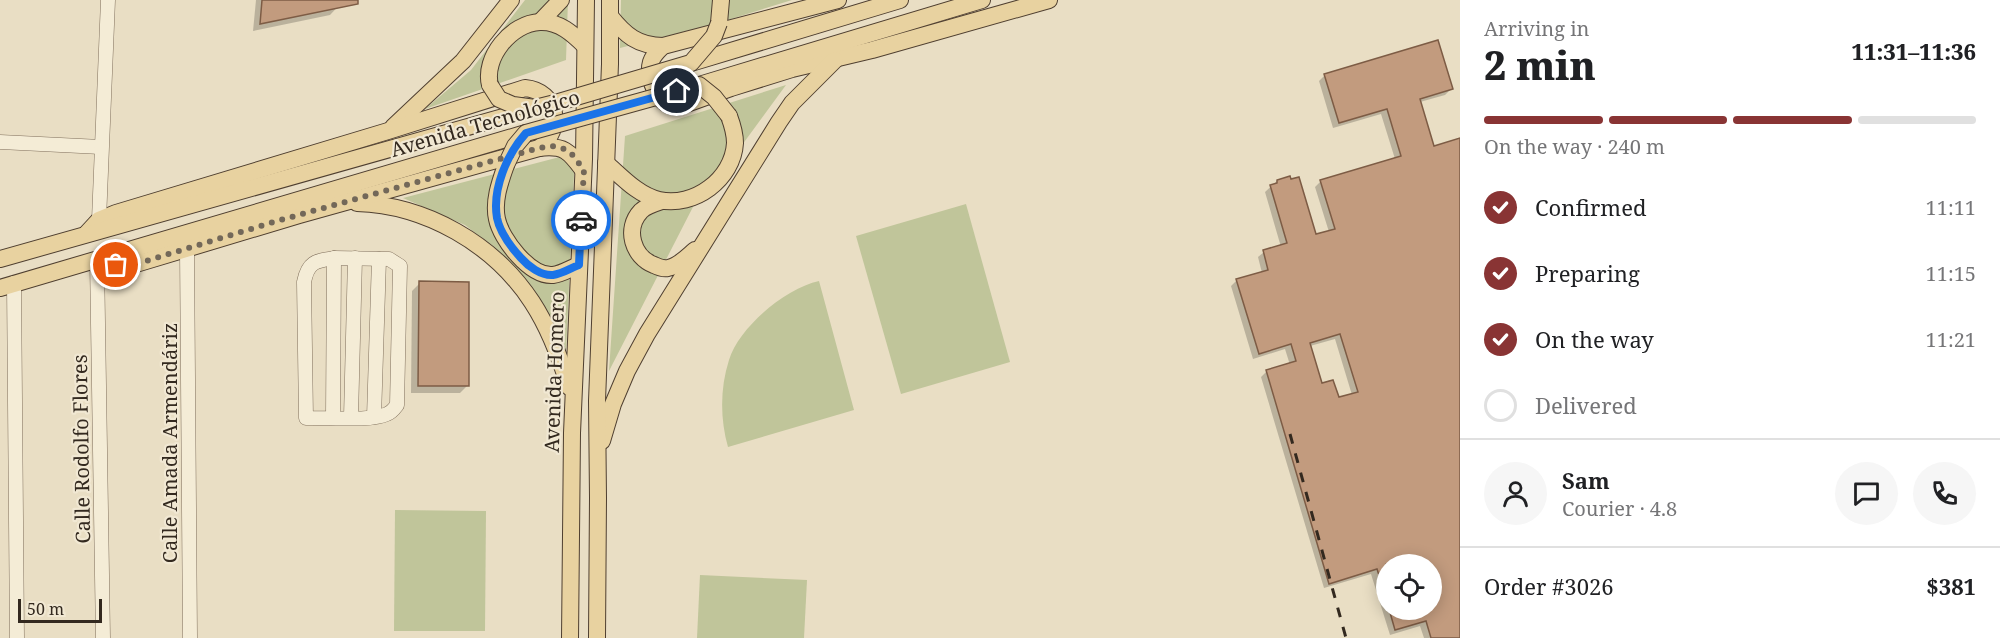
<!DOCTYPE html>
<meta charset="utf-8">
<style>
body{margin:0;font-family:"Noto Serif",serif;background:#f6f6f6;color:#202124;height:100vh;display:flex;flex-direction:column;font-size:22px;white-space:nowrap}
*{box-sizing:border-box;margin:0}
p{font-size:20px;color:#757577}
.icon{flex:none;width:33px;height:33px;fill:none;stroke:currentColor;stroke-width:2;stroke-linecap:round;stroke-linejoin:round}
.map{position:relative;flex:1;overflow:hidden}
.details{display:flex;flex-direction:column;background:#fff;width:540px}
.details>*{flex:none}
.tools{position:absolute;left:1376px;top:554px;display:grid;gap:12px}
.tools a{display:grid;place-items:center;width:66px;height:66px;border-radius:50%;background:#fff;box-shadow:0 3px 15px #0003;font-size:30px}
.scale{position:absolute;left:18px;bottom:15px;width:84px;box-sizing:border-box;padding-left:6px;border:3px solid #33291f;border-top:0;font-size:16px;line-height:21px;white-space:nowrap;color:#33291f;-webkit-text-stroke:4px #f1e8d3;paint-order:stroke}
.pin{position:absolute;display:grid;place-items:center;width:51px;height:51px;color:#fff;margin:-26px;border:3px solid #fff;border-radius:50%;box-shadow:0 2px 6px #0007}
.courier{position:absolute;display:grid;place-items:center;width:60px;height:60px;margin:-30px;border:4px solid #1a73e8;border-radius:50%;background:#fff;color:#222;box-shadow:0 2px 8px #0007}
.summary em{font-style:normal;font-weight:800}
.summary div{display:flex;flex-direction:column-reverse}
.summary{display:flex;align-items:center;justify-content:space-between;height:102px;padding:0 24px}
h1{font-size:39px;font-weight:800;line-height:45px}
.bar{display:grid;grid-template-columns:repeat(4,1fr);gap:9px 6px;align-content:center;height:72px;padding:0 24px}
.bar i{height:8px;border-radius:4px;background:#e0e0e0}
.bar .current{background:#893434}
.bar p{grid-column:span 4}
.line{display:flex;align-items:center;gap:15px;padding:0 24px;border-top:2px solid #e0e0e0}
.line div{flex:1}
.round{display:grid;place-items:center;flex:none;width:63px;height:63px;border-radius:32px;background:#f6f6f6}
ol{padding:0 24px;list-style:none}
li{display:flex;align-items:center;gap:18px;height:66px}
li p{margin-inline-start:auto}
li .icon{padding:6px;border-radius:50%;background:#893434;color:#fff;stroke-width:4}
li:last-child{color:#757577}
li i{width:33px;height:33px;border:3px solid #e0e0e0;border-radius:50%}
main{display:flex;flex:1;min-height:0}
.map>svg:first-child{display:block}
.green{fill:#c0c59a}
.shadow{fill:#0003;fill-rule:evenodd}
.building{fill:#c29b7e;stroke:#7d5c45;stroke-width:1.5;fill-rule:evenodd}
.lines{fill:none;stroke-linecap:round;stroke-linejoin:round}
.minor-casing{stroke:#81705d;stroke-width:15}
.major-casing{stroke:#4f3f30;stroke-width:18}
.minor{stroke:#f4ecd6;stroke-width:14}
.major{stroke:#e8d2a0;stroke-width:16}
.rail{stroke:#33291f;stroke-width:3;stroke-dasharray:10 10;stroke-linecap:butt}
.major-bridge-casing{stroke:#4f3f30;stroke-width:18;stroke-linecap:butt}
.major-bridge{stroke:#e8d2a0;stroke-width:16}
.done{stroke:#736859;stroke-width:6;stroke-dasharray:0 10.8}
.route{stroke:#1a73e8;stroke-width:8}
.labels{text-anchor:middle;dominant-baseline:central;stroke-width:4.5;stroke-linejoin:round;paint-order:stroke}
.street-label{font-size:20px;fill:#33291f;stroke:#f1e8d3}
</style>
<main>
<div class="map">
<svg width="1460" height="638" viewBox="0 0 1460 638">
<rect width="100%" height="100%" fill="#e9dec4"/>
<!-- green -->
<g class="green">
<path d="M 525,0 L 568,0 L 566,60 L 425,109 L 471,70 Z"/>
<path d="M 621,0 L 792,0 L 718,23 L 620,48 Z"/>
<path d="M 786,85 L 734,156 L 721,189 L 695,203 L 609,371 L 625,136 Z"/>
<path d="M 575,153 L 566,352 L 527,282 L 502,254 L 465,225 L 403,198 Z"/>
<path d="M 966,204 L 1010,362 L 901,394 L 856,236 Z"/>
<path d="M 819,281 L 854,410 L 728,447 C 720,419 720,388 729,360 C 739,327 786,288 819,281 Z"/>
<path d="M 395,510 L 486,511 L 485,631 L 394,631 Z"/>
<path d="M 700,575 L 807,580 L 804,638 L 697,638 Z"/>
</g>
<!-- shadow -->
<g class="shadow">
<path d="M 256,0 L 344,0 L 330,15 L 253,31 Z"/>
<path d="M 1325,75 L 1451,89 L 1445,95 L 1420,102 L 1460,638 L 1424,638 L 1420,626 L 1390,635 L 1371,574 L 1324,588 L 1261,377 L 1267,371 L 1290,365 L 1285,349 L 1253,359 L 1231,286 L 1237,280 L 1262,273 L 1258,257 L 1264,252 L 1281,247 L 1265,192 L 1277,181 L 1315,236 L 1329,232 L 1315,187 L 1321,181 L 1395,159 L 1381,114 L 1333,128 L 1319,81 ZM 1335,339 L 1352,395 L 1338,399 L 1321,385 L 1310,346 ZM 1386,564 L 1431,564 L 1431,609 L 1386,609 Z"/>
<path d="M 420,283 L 468,385 L 460,393 L 411,393 L 412,291 Z"/>
</g>
<!-- building -->
<g class="building">
<path d="M 262,0 L 358,0 L 358,4 L 260,24 Z"/>
<path d="M 1438,40 L 1453,89 L 1420,99 L 1434,146 L 1460,138 L 1460,638 L 1431,638 L 1426,621 L 1395,630 L 1389,609 L 1431,609 L 1431,564 L 1386,564 L 1386,591 L 1384,591 L 1377,569 L 1329,584 L 1266,370 L 1296,361 L 1291,344 L 1259,354 L 1236,279 L 1268,270 L 1263,250 L 1287,243 L 1270,185 L 1277,183 L 1277,180 L 1290,176 L 1291,179 L 1299,177 L 1316,234 L 1335,229 L 1320,180 L 1401,156 L 1387,109 L 1339,123 L 1324,74 ZM 1340,334 L 1358,392 L 1339,397 L 1333,380 L 1322,383 L 1310,343 Z"/>
<path d="M 419,281 L 469,282 L 469,386 L 418,386 Z"/>
</g>
<g class="lines">
<!-- minor casing -->
<g class="minor-casing">
<g id="minor">
<path d="M 0,142 L 101,147"/>
<path d="M 99,220 L 108,0"/>
<path d="M 187,249 L 190,638"/>
<path d="M 334,258 L 389,259 L 400,266 L 397,405 C 394,409 392,412 387,414 C 369,422 327,417 306,418 L 304,282 C 308,262 315,261 334,258 Z"/>
<path d="M 97,260 L 103,638"/>
<path d="M 14,283 L 17,638"/>
<path d="M 333,417 L 334,258"/>
<path d="M 351,417 L 355,258"/>
<path d="M 374,417 L 379,259"/>
</g>
</g>
<!-- major casing -->
<g class="major-casing">
<g id="major">
<path d="M 838,0 L 663,46 C 658,51 653,55 651,62 C 646,79 659,108 678,107 L 731,88 L 792,69 L 872,50 L 1049,0"/>
<path d="M 610,16 C 625,35 638,46 663,46"/>
<path d="M 540,22 L 561,0"/>
<path d="M 719,23 L 721,0"/>
<path d="M 691,63 L 900,0"/>
<path d="M 490,85 C 483,58 511,23 540,22 C 559,21 573,34 585,46"/>
<path d="M 699,85 L 982,0"/>
<path d="M 393,127 L 463,61 L 511,0"/>
<path d="M 539,148 C 564,145 569,151 583,170"/>
<path d="M 606,163 C 622,177 638,195 659,200 C 694,208 733,179 735,143 C 735,133 732,124 729,116"/>
<path d="M 506,165 C 500,182 493,201 497,219 C 501,239 530,277 553,275 C 562,274 571,268 579,265"/>
<path d="M 662,201 C 656,203 646,206 641,211 C 624,229 633,257 654,265 C 658,267 664,269 668,268 C 679,266 687,257 695,250"/>
<path d="M 357,203 C 426,205 494,244 532,302 C 549,328 560,357 569,387"/>
<path d="M 87,233 L 99,220 L 116,213 L 388,131 L 525,88 C 558,91 564,129 539,148 L 299,215 L 136,264 L 116,265 L 97,260"/>
<path d="M 0,259 L 535,108"/>
<path d="M 0,288 L 526,133"/>
<path d="M 602,441 L 613,404 L 627,371 L 647,334 L 779,122 L 792,103 L 835,60"/>
<path d="M 570,638 L 572,433 L 584,159 L 586,0"/>
<path d="M 597,638 L 598,498 L 597,401 L 610,64 L 610,0"/>
</g>
</g>
<!-- minor -->
<use href="#minor" class="minor"/>
<!-- major -->
<use href="#major" class="major"/>
<!-- rail -->
<path class="rail" d="M 1290,434 L 1346,638"/>
<!-- major-bridge casing -->
<g class="major-bridge-casing">
<g id="major-bridge">
<path d="M 490,85 L 499,99 L 513,105 L 535,108 L 559,102 L 691,63 L 714,36 L 719,23"/>
<path d="M 506,165 L 515,146 L 526,133 L 699,85 L 714,97 L 729,116"/>
</g>
</g>
<!-- major-bridge -->
<use href="#major-bridge" class="major-bridge"/>
</g>
<g class="lines">
<!-- done -->
<path class="done" d="M 116,265 L 136,264 L 277,221 L 539,148 L 552,146 L 562,148 L 571,153 L 584,170 L 581,220"/>
<!-- route -->
<path class="route" d="M 581,220 L 579,265 C 571,268 562,274 553,275 C 541,276 528,266 521,258 C 511,247 500,233 497,218 C 492,189 507,154 526,133 L 677,91"/>
</g>
<g class="labels">
<!-- street labels -->
<g class="street-label">
<text transform="translate(485 123) rotate(-16)">Avenida Tecnológico</text>
<text transform="translate(554 372) rotate(-88)">Avenida Homero</text>
<text transform="translate(169 443) rotate(-90)">Calle Amada Armendáriz</text>
<text transform="translate(81 449) rotate(-91)">Calle Rodolfo Flores</text>
</g>
</g>
</svg>
<div class="tools">
<a><svg class="icon" aria-label="locate" viewBox="0 0 24 24"><circle cx="12" cy="12" r="6"/><path d="M12 2v4M12 18v4M2 12h4M18 12h4"/></svg></a>
</div>
<div class="scale">50 m</div>
<div class="pin" style="left:116px;top:265px;background:#ea580c"><svg class="icon" aria-label="bag" viewBox="0 0 24 24"><path d="M5 8h14l-1 12H6zM9 8a3 3 0 0 1 6 0"/></svg></div>
<div class="pin" style="left:677px;top:91px;background:#1f2937"><svg class="icon" aria-label="home" viewBox="0 0 24 24"><path d="M3 11l9-7 9 7M6 9v11h12V9"/></svg></div>
<div class="courier" style="left:581px;top:220px"><svg class="icon" aria-label="car" viewBox="0 0 24 24"><path d="M5 17H2v-5l4-1 3-4h7l3 4 3 1v5h-3M9 17h6M6 11h13"/><circle cx="7" cy="17" r="2"/><circle cx="17" cy="17" r="2"/></svg></div>
</div>
<section class="details">
<div class="summary"><div><h1>2 min</h1><p>Arriving in</p></div><em>11:31–11:36</em></div>
<div class="bar"><i class="current"></i><i class="current"></i><i class="current"></i><i></i><p>On the way · 240 m</p></div>
<ol>
<li><svg class="icon" aria-label="check" viewBox="0 0 24 24"><path d="M5 12l5 5 9-10"/></svg>Confirmed<p>11:11</p></li>
<li><svg class="icon" aria-label="check" viewBox="0 0 24 24"><path d="M5 12l5 5 9-10"/></svg>Preparing<p>11:15</p></li>
<li><svg class="icon" aria-label="check" viewBox="0 0 24 24"><path d="M5 12l5 5 9-10"/></svg>On the way<p>11:21</p></li>
<li><i></i>Delivered</li>
</ol>
<div class="line" style="height:108px"><a class="round"><svg class="icon" aria-label="person" viewBox="0 0 24 24"><circle cx="12" cy="8" r="4"/><path d="M4 21q1-7 8-7t8 7"/></svg></a><div><b>Sam</b><p>Courier · 4.8</p></div><a class="round"><svg class="icon" aria-label="chat" viewBox="0 0 24 24"><path d="M4 5h16v11H9l-5 4z"/></svg></a><a class="round"><svg class="icon" aria-label="phone" viewBox="0 0 24 24"><path d="M5 4h4l2 5-3 2q2 4 5 5l2-3 5 2v4C11 20 4 13 5 4z"/></svg></a></div>
<div class="line" style="height:78px"><div>Order #3026</div><b>$381</b></div>
</section>
</main>
